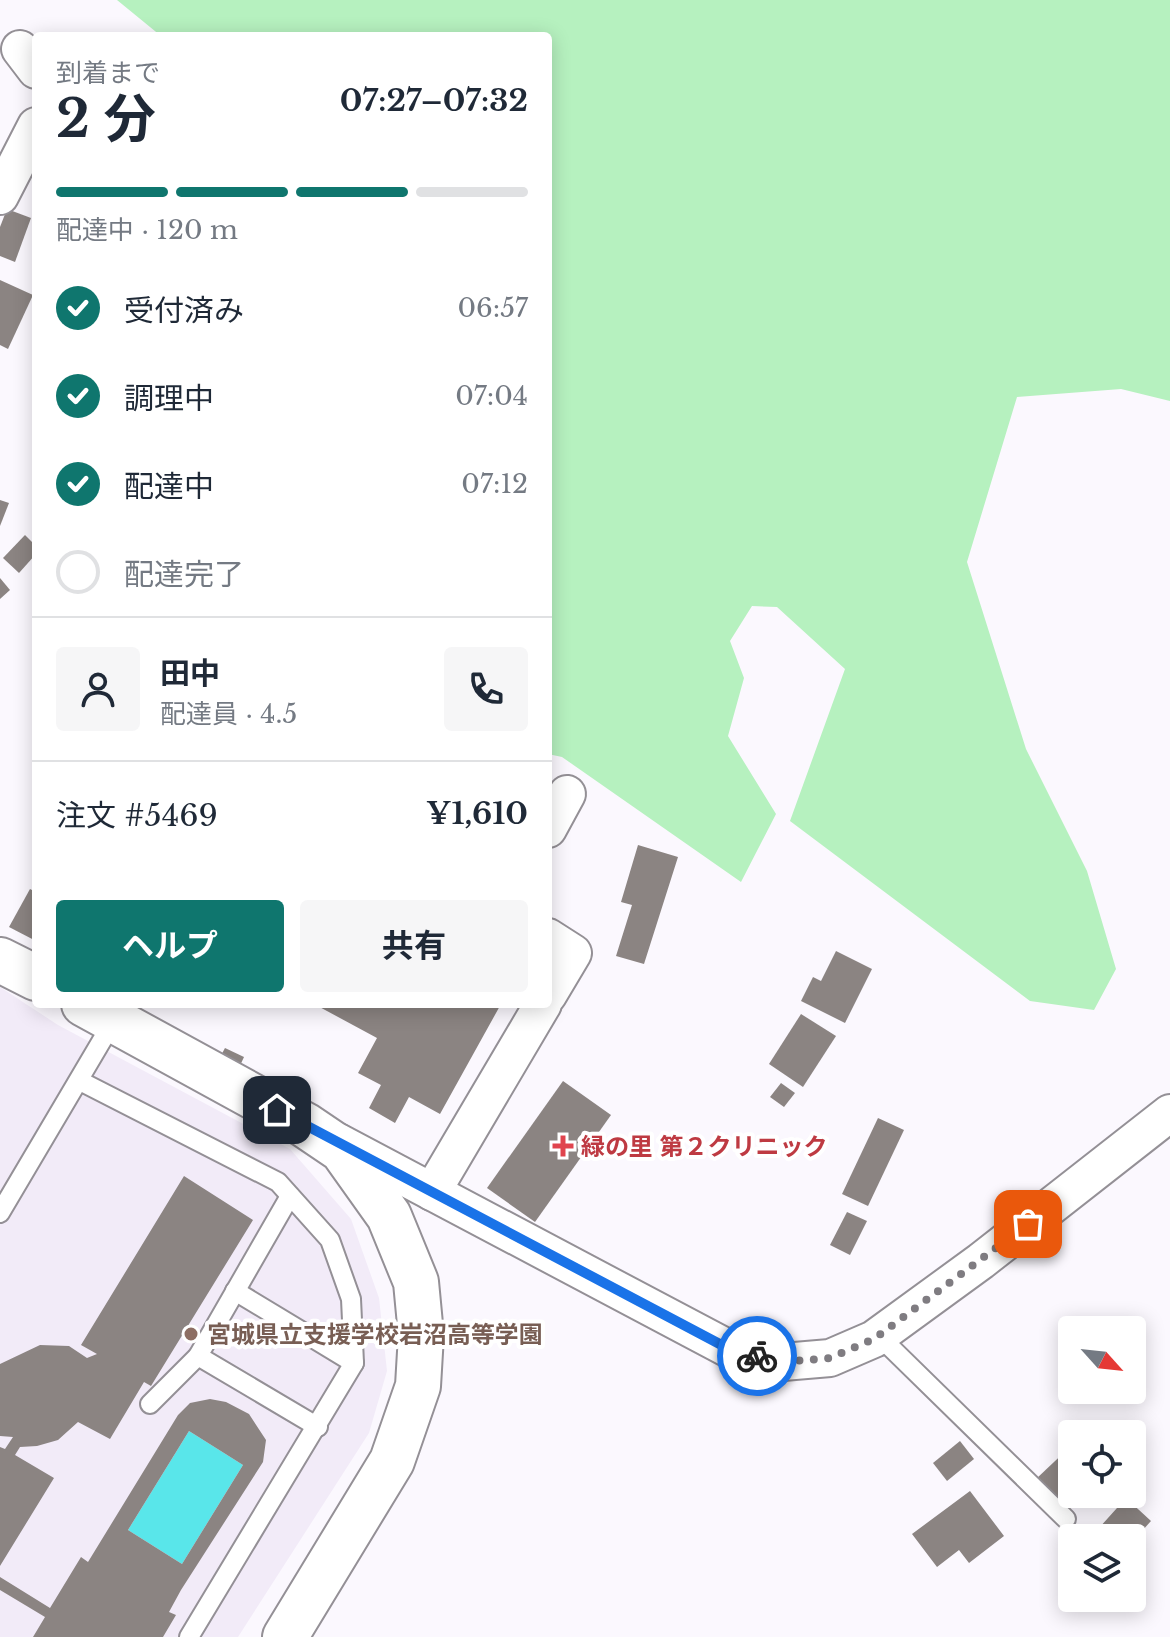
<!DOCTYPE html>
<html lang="ja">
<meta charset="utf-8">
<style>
body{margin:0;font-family:"Libre Baskerville","Noto Sans JP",serif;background:#f6f6f7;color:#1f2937;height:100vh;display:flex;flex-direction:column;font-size:30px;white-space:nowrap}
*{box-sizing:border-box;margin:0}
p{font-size:26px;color:#747a83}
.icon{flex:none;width:44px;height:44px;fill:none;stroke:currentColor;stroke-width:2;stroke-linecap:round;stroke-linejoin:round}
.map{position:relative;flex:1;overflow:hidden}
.side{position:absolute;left:32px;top:32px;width:520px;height:976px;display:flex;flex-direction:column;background:#fff;border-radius:8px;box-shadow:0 4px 20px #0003}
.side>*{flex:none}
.needle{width:52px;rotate:117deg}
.tools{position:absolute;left:1058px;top:1316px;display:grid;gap:16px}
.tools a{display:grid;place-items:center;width:88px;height:88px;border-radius:8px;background:#fff;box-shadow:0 4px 20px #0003;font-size:40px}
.pin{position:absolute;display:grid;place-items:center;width:68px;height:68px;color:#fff;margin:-34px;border-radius:16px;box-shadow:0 4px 12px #0006}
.courier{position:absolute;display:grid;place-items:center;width:80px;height:80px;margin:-40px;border:6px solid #1a73e8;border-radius:50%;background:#fff;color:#222;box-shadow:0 2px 10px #0007}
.head em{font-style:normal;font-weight:700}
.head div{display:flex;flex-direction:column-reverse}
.head{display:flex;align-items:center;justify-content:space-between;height:136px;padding:0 24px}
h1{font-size:52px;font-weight:700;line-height:60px}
.bar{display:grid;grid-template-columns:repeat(4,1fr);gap:12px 8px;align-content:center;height:96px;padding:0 24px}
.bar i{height:10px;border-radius:6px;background:#e0e1e3}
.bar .current{background:#0f766e}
.bar p{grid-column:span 4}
.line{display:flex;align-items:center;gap:20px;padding:0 24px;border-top:2px solid #e0e1e3}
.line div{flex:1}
.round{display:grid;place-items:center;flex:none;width:84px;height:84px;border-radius:8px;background:#f6f6f7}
ol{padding:0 24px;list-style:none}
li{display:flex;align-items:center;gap:24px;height:88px}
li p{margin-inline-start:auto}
li .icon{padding:8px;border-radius:50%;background:#0f766e;color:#fff;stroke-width:4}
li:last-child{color:#747a83}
li i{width:44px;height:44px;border:4px solid #e0e1e3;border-radius:50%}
.cta{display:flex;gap:16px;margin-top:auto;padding:16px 24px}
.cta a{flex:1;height:92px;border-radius:8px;background:#0f766e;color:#fff;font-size:32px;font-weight:700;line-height:92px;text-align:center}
.cta a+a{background:#f6f6f7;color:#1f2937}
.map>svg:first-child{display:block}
.built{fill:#f2ebf8}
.green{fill:#b6f1bf}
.water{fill:#59e6ea}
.building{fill:#8b8482;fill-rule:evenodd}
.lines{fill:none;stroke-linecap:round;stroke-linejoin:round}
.lane-casing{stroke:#949096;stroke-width:22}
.street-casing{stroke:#949096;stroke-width:40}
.secondary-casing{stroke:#949096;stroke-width:48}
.lane{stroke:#fff;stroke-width:18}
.street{stroke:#fff;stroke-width:36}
.secondary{stroke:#fff;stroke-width:44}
.done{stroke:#7f7c81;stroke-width:8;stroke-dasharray:0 14.4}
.route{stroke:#1a73e8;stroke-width:10}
.health-dot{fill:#e0444e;stroke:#fff;stroke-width:3}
.education-dot{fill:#8d6e63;stroke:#fff;stroke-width:3}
.labels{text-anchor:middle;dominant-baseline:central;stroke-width:8;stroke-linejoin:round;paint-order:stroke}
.health-label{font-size:24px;font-weight:bold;fill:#be3a42;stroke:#fff;text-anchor:start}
.education-label{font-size:24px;font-weight:bold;fill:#785e54;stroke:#fff;text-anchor:start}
</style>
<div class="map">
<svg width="1170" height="1637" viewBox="0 0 1170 1637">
<rect width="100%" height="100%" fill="#fbf8fe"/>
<!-- built -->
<path class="built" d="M 0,987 L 58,1025 L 290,1149 L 351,1219 L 379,1298 L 387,1371 L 369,1433 L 238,1637 L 0,1637 Z"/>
<!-- green -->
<path class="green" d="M 117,0 L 1170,0 L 1170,401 L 1121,389 L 1017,397 L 967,562 L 1026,749 L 1087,871 L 1116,969 L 1094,1010 L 1030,1001 L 790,821 L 845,669 L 777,607 L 752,606 L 730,641 L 744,678 L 728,736 L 776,814 L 741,882 L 562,757 L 548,754 L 548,36 L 161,36 Z"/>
<!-- water -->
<path class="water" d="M 189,1431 L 243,1465 L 182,1564 L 128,1530 Z"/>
<!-- building -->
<g class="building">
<path d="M 7,209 L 31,218 L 15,262 L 0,256 L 0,227 Z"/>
<path d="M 0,280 L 33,295 L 8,349 L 0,345 Z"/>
<path d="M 0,500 L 9,503 L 0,526 Z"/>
<path d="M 25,535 L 36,546 L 36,554 L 19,573 L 3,558 Z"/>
<path d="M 0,578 L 10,590 L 0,599 Z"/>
<path d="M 638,845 L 678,857 L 644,964 L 616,956 L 632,905 L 621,902 Z"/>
<path d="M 30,889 L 36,892 L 36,941 L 9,927 Z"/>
<path d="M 836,951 L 872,969 L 845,1023 L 801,1001 L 813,977 L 821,981 Z"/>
<path d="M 314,1004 L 501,1004 L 440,1114 L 409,1097 L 395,1123 L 369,1108 L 381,1085 L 358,1073 L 377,1038 Z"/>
<path d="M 801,1014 L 836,1036 L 803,1087 L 769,1064 Z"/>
<path d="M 225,1048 L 244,1057 L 237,1072 L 217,1063 Z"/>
<path d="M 563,1081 L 611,1115 L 535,1222 L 487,1188 Z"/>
<path d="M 781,1083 L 795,1093 L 784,1107 L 770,1097 Z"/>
<path d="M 878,1118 L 904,1130 L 868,1206 L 842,1194 Z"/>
<path d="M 184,1176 L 253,1220 L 151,1386 L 144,1382 L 110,1439 L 78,1422 L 58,1440 L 37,1446 L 20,1447 L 15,1455 L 54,1478 L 0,1566 L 0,1447 L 5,1449 L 13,1437 L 0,1436 L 0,1364 L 40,1345 L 69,1346 L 87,1358 L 97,1354 L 81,1345 Z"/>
<path d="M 847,1212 L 867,1221 L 850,1255 L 830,1245 Z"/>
<path d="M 210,1399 L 226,1402 L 249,1414 L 266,1440 L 263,1462 L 181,1590 L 169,1612 L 176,1615 L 163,1637 L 33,1637 L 45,1617 L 0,1590 L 0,1577 L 50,1608 L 81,1557 L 88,1562 L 178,1415 L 190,1403 ZM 189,1431 L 243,1465 L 182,1564 L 128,1530 Z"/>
<path d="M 960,1441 L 974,1459 L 947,1481 L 933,1463 Z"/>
<path d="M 1072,1445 L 1072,1492 L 1059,1504 L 1036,1479 Z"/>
<path d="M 970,1491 L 1004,1536 L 969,1563 L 959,1550 L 937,1567 L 912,1534 Z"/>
<path d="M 1126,1498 L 1151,1521 L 1132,1542 L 1132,1538 L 1090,1538 Z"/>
</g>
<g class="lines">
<!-- lane casing -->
<g class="lane-casing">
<g id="lane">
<path d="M 80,1081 L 278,1182 L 330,1240 L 351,1299 L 354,1363 L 189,1637"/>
<path d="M 290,1196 L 198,1356 L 318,1427"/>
<path d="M 0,1213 L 114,1020"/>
<path d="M 235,1291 L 354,1363"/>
<path d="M 879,1336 L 1066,1519"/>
<path d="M 150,1404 L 198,1356"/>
</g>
</g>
<!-- street casing -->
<g class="street-casing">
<g id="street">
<path d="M 20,49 L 36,70"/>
<path d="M 0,196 L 36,126"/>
<path d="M 548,829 L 567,794"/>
<path d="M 548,937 L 573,953 L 548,995"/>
<path d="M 338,1142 L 731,1350 L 783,1362 L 830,1358 L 874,1339 L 981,1261 L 1170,1113"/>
<path d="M 432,1192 L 543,1004"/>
</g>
</g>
<!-- secondary casing -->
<g class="secondary-casing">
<g id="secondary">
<path d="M 0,960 L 36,978"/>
<path d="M 84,1004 L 305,1125 L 342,1150 L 389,1216 L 416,1282 L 421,1335 L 418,1386 L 392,1461 L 285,1637"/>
</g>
</g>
<!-- lane -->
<use href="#lane" class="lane"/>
<!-- street -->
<use href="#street" class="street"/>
<!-- secondary -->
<use href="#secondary" class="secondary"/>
</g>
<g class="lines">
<!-- done -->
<path class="done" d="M 757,1356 L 783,1362 L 830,1358 L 874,1339 L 1028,1224"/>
<!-- route -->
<path class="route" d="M 277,1110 L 731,1350 L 757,1356"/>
</g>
<!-- markers -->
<path class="health-dot" d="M559 1134h8v8h8v8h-8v8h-8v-8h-8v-8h8z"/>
<circle class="education-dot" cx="191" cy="1334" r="8"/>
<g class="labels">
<!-- health labels -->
<g class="health-label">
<text x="581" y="1146">緑の里 第２クリニック</text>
</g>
<!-- education labels -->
<g class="education-label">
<text x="207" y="1334">宮城県立支援学校岩沼高等学園</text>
</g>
</g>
</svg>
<div class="tools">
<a><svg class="needle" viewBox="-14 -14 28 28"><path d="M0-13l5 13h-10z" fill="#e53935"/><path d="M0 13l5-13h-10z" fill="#747a83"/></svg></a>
<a><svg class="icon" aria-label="locate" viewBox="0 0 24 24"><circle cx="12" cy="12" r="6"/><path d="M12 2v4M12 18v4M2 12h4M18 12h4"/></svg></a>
<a><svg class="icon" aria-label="layers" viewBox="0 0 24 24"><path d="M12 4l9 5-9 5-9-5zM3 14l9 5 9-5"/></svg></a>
</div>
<div class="pin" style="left:1028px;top:1224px;background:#ea580c"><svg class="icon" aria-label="bag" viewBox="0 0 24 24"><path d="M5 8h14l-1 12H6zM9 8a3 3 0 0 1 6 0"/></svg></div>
<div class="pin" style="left:277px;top:1110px;background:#1f2937"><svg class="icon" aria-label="home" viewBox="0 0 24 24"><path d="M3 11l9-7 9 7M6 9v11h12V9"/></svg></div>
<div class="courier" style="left:757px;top:1356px"><svg class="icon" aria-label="bike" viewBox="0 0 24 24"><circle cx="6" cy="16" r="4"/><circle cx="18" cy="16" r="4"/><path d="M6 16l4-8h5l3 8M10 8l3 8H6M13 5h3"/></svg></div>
<section class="side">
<div class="head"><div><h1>2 分</h1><p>到着まで</p></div><em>07:27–07:32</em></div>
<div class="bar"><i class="current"></i><i class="current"></i><i class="current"></i><i></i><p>配達中 · 120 m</p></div>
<ol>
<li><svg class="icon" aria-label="check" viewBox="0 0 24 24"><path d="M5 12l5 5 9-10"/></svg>受付済み<p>06:57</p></li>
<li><svg class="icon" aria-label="check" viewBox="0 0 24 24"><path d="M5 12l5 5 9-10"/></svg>調理中<p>07:04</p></li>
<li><svg class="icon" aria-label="check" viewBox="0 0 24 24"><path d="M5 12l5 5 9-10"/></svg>配達中<p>07:12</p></li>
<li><i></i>配達完了</li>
</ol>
<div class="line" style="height:144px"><a class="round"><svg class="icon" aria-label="person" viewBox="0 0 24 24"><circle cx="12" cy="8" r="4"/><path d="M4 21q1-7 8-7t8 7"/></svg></a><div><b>田中</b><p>配達員 · 4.5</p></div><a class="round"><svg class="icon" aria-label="phone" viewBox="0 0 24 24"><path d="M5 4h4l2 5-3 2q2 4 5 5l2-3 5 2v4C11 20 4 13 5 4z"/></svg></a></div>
<div class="line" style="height:104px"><div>注文 #5469</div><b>¥1,610</b></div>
<div class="cta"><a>ヘルプ</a><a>共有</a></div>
</section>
</div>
